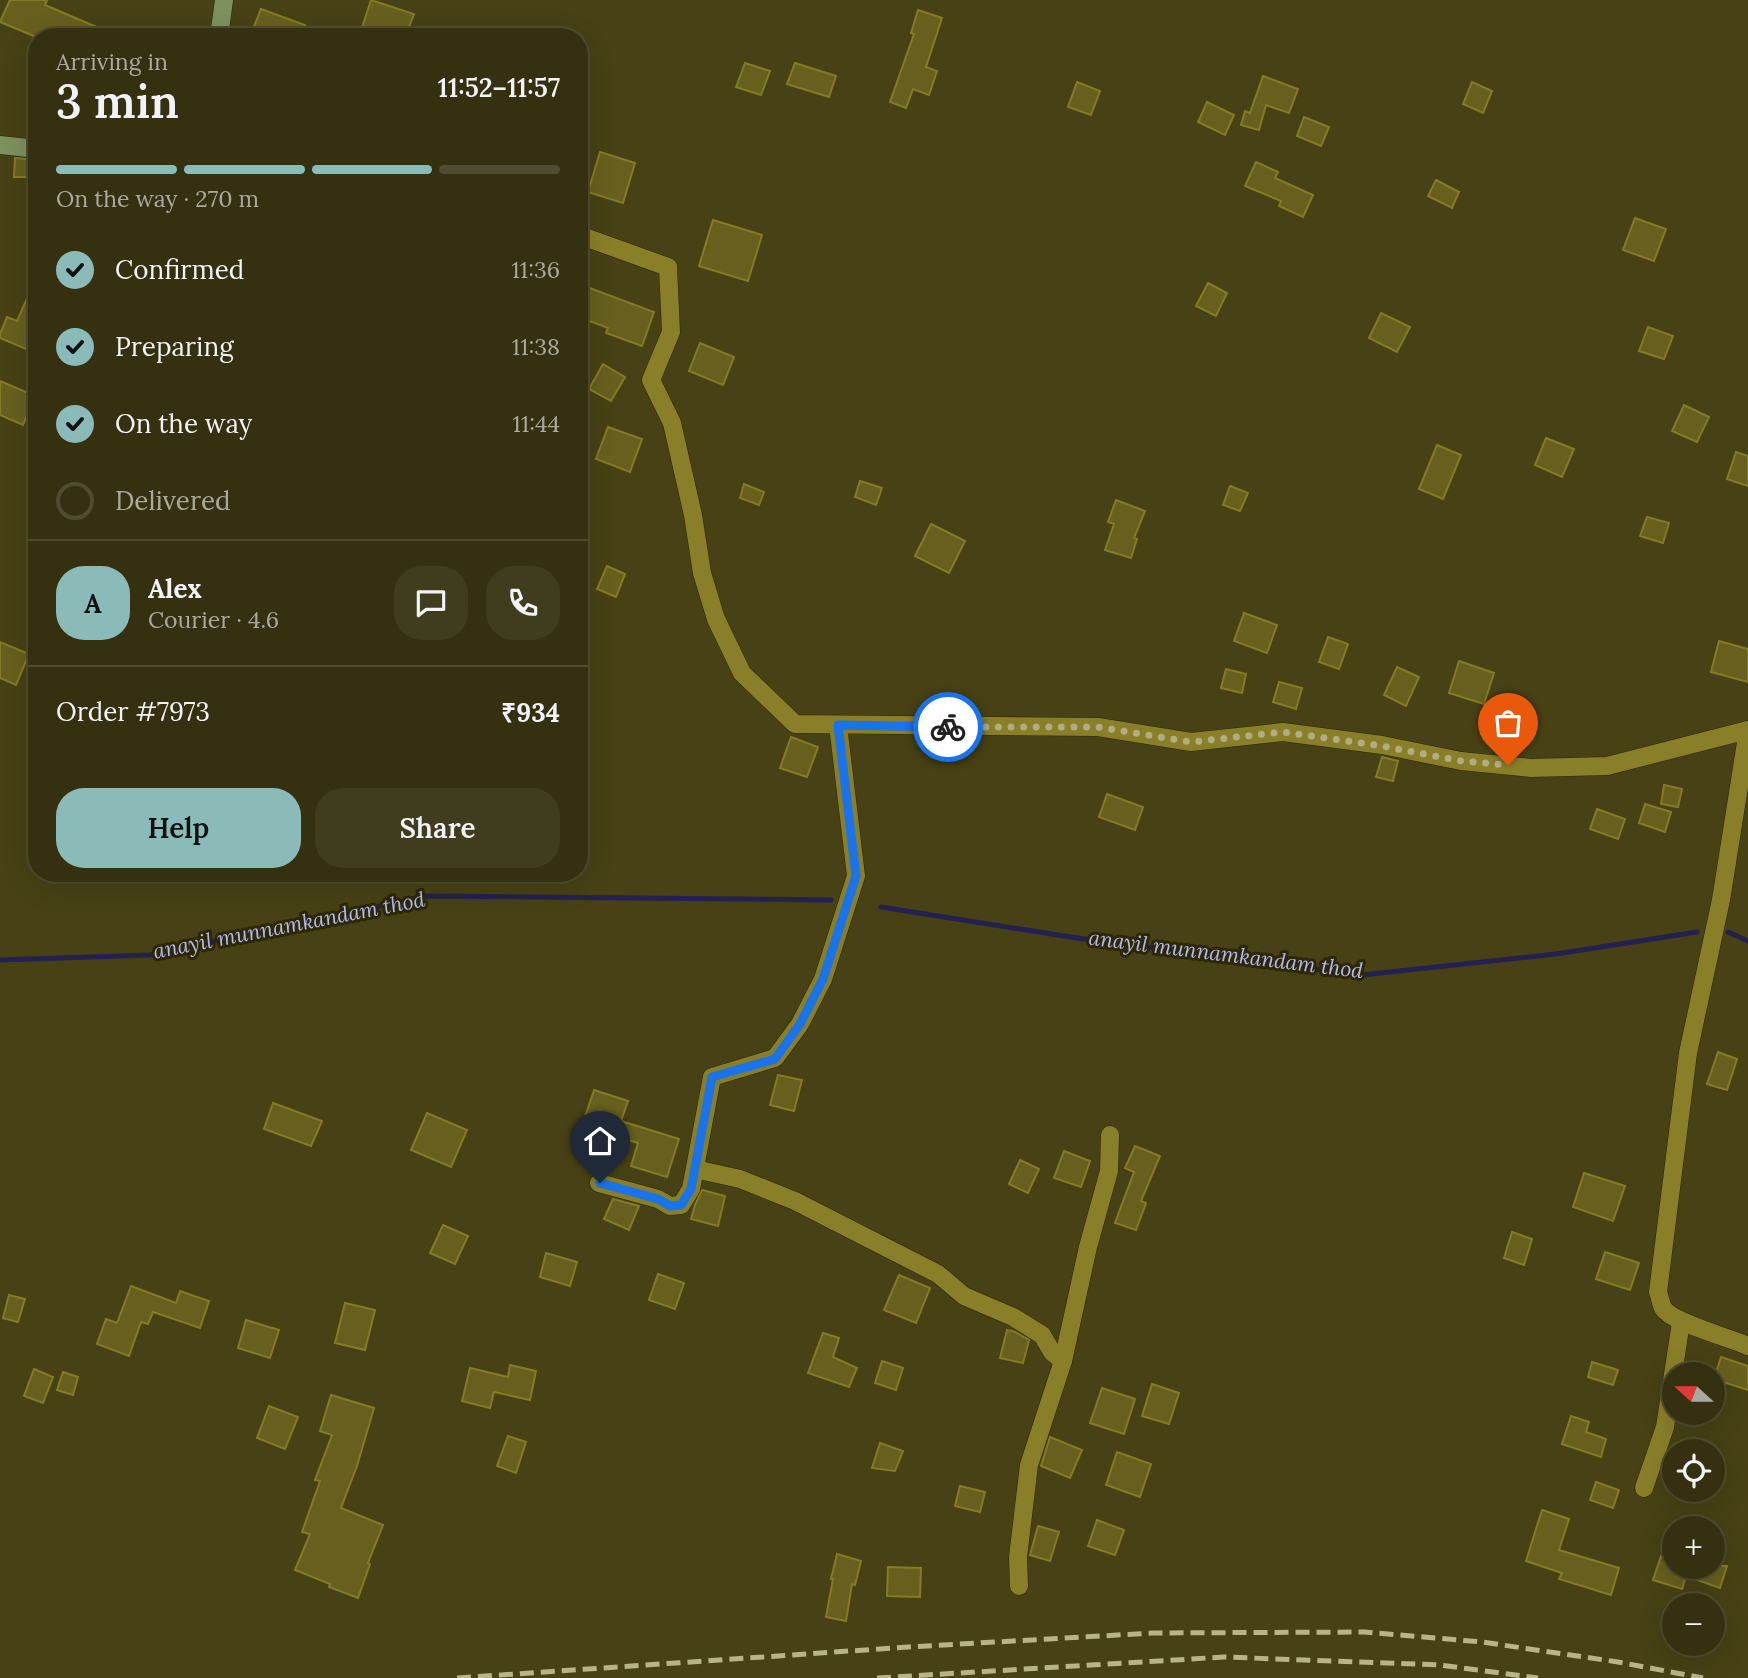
<!DOCTYPE html>
<meta charset="utf-8">
<style>
body{margin:0;font-family:Lora,serif;background:#403d1e;color:#f1f3f6;height:100vh;display:flex;flex-direction:column;font-size:26px;white-space:nowrap}
*{box-sizing:border-box;margin:0}
p{font-size:23px;color:#aaa99f}
.icon{flex:none;width:38px;height:38px;fill:none;stroke:currentColor;stroke-width:2;stroke-linecap:round;stroke-linejoin:round}
.map{position:relative;flex:1;overflow:hidden}
.drawer{position:absolute;left:28px;top:28px;width:560px;height:854px;display:flex;flex-direction:column;background:#353110;border-radius:28px;box-shadow:0 7px 28px #0002,0 0 0 2px #4f4c30}
.drawer>*{flex:none}
.needle{width:46px;rotate:291deg}
.fabs{position:absolute;left:1662px;top:1362px;display:grid;gap:14px}
.fabs a{display:grid;place-items:center;width:63px;height:63px;border-radius:50%;background:#353110;box-shadow:0 7px 28px #0002,0 0 0 2px #4f4c30;font-size:35px}
.pin{position:absolute;display:grid;place-items:center;width:60px;height:60px;color:#fff;margin:-72px -30px;border-radius:50% 50% 50% 0;rotate:-45deg;box-shadow:0 0 7px #0007}
.pin .icon{rotate:45deg}
.courier{position:absolute;display:grid;place-items:center;width:70px;height:70px;margin:-35px;border:5px solid #1a73e8;border-radius:50%;background:#fff;color:#222;box-shadow:0 2px 9px #0007}
.head em{font-style:normal;font-weight:600}
.head div{display:flex;flex-direction:column-reverse}
.head{display:flex;align-items:center;justify-content:space-between;height:119px;padding:0 28px}
h1{font-size:46px;font-weight:600;line-height:52px}
.bar{display:grid;grid-template-columns:repeat(4,1fr);gap:10px 7px;align-content:center;height:84px;padding:0 28px}
.bar i{height:9px;border-radius:5px;background:#4f4c30}
.bar .current{background:#8bbbb9}
.bar p{grid-column:span 4}
.line{display:flex;align-items:center;gap:18px;padding:0 28px;border-top:2px solid #4f4c30}
.line div{flex:1}
.round{display:grid;place-items:center;flex:none;width:74px;height:74px;border-radius:28px;background:#403d1e}
ol{padding:0 28px;list-style:none}
li{display:flex;align-items:center;gap:21px;height:77px}
li p{margin-inline-start:auto}
li .icon{padding:7px;border-radius:50%;background:#8bbbb9;color:#111;stroke-width:4}
li:last-child{color:#aaa99f}
li i{width:38px;height:38px;border:4px solid #4f4c30;border-radius:50%}
.action{display:flex;gap:14px;margin-top:auto;padding:14px 28px}
.action a{flex:1;height:80px;border-radius:28px;background:#8bbbb9;color:#111;font-size:28px;font-weight:600;line-height:80px;text-align:center}
.action a+a{background:#403d1e;color:#f1f3f6}
.map>svg:first-child{display:block}
.lines{fill:none;stroke-linecap:round;stroke-linejoin:round}
.stream{stroke:#242151;stroke-width:5}
.building{fill:#665f1e;stroke:#857b25;stroke-width:2}
.street-casing{stroke:#2b280d;stroke-width:19}
.secondary-casing{stroke:#2b280d;stroke-width:19}
.street{stroke:#897f29;stroke-width:18}
.secondary{stroke:#7c915e;stroke-width:18}
.rail{stroke:#b8b389;stroke-width:5;stroke-dasharray:14 7;stroke-linecap:butt}
.done{stroke:#b1ac82;stroke-width:7;stroke-dasharray:0 12.6}
.route{stroke:#1a73e8;stroke-width:9}
.labels{text-anchor:middle;dominant-baseline:central;stroke-width:6;stroke-linejoin:round;paint-order:stroke}
.water-label{font-size:21px;font-style:italic;fill:#b5b7f8;stroke:#2c2804}
</style>
<div class="map">
<svg width="1748" height="1678" viewBox="0 0 1748 1678">
<rect width="100%" height="100%" fill="#474115"/>
<g class="lines">
<!-- stream -->
<g class="stream">
<path d="M 881,907 L 1077,938 L 1362,975 L 1556,954 L 1697,932"/>
<path d="M 1728,932 L 1748,941"/>
<path d="M 0,960 L 150,955 L 427,896 L 831,900"/>
</g>
</g>
<!-- building -->
<g class="building">
<path d="M 10,0 L 47,0 L 45,5 L 120,37 L 36,37 L 0,22 Z"/>
<path d="M 371,0 L 414,14 L 405,37 L 359,37 Z"/>
<path d="M 261,9 L 305,25 L 300,37 L 271,37 L 253,29 Z"/>
<path d="M 918,10 L 942,18 L 926,67 L 937,71 L 929,95 L 913,89 L 906,108 L 890,102 L 914,34 L 911,33 Z"/>
<path d="M 745,63 L 770,71 L 761,95 L 736,87 Z"/>
<path d="M 795,63 L 836,76 L 829,97 L 787,84 Z"/>
<path d="M 1263,76 L 1298,89 L 1289,113 L 1266,105 L 1259,130 L 1241,125 L 1245,111 L 1250,113 Z"/>
<path d="M 1077,82 L 1100,91 L 1091,115 L 1068,107 Z"/>
<path d="M 1472,82 L 1492,91 L 1483,113 L 1463,104 Z"/>
<path d="M 1207,102 L 1234,115 L 1225,135 L 1198,122 Z"/>
<path d="M 1304,117 L 1329,127 L 1321,146 L 1297,136 Z"/>
<path d="M 600,152 L 635,163 L 623,203 L 588,192 Z"/>
<path d="M 15,158 L 37,160 L 37,177 L 14,177 Z"/>
<path d="M 1256,162 L 1278,172 L 1275,178 L 1313,195 L 1303,217 L 1279,206 L 1281,201 L 1245,186 Z"/>
<path d="M 1436,180 L 1459,192 L 1452,208 L 1428,196 Z"/>
<path d="M 1635,218 L 1666,229 L 1654,261 L 1623,250 Z"/>
<path d="M 713,220 L 762,235 L 748,281 L 699,266 Z"/>
<path d="M 37,276 L 37,325 L 26,349 L 0,338 L 0,334 L 7,317 L 17,321 Z"/>
<path d="M 1208,283 L 1227,293 L 1216,316 L 1196,306 Z"/>
<path d="M 579,284 L 654,312 L 642,346 L 606,333 L 608,328 L 579,317 Z"/>
<path d="M 1381,313 L 1410,327 L 1397,352 L 1369,338 Z"/>
<path d="M 1648,327 L 1673,336 L 1664,359 L 1639,351 Z"/>
<path d="M 700,343 L 734,357 L 723,385 L 689,371 Z"/>
<path d="M 603,364 L 625,377 L 611,401 L 589,389 Z"/>
<path d="M 0,381 L 35,396 L 23,425 L 0,415 Z"/>
<path d="M 1684,405 L 1709,417 L 1697,442 L 1672,431 Z"/>
<path d="M 608,427 L 642,439 L 630,472 L 596,459 Z"/>
<path d="M 1546,438 L 1574,449 L 1562,477 L 1535,465 Z"/>
<path d="M 1437,445 L 1461,455 L 1443,499 L 1419,489 Z"/>
<path d="M 1736,452 L 1748,456 L 1748,486 L 1727,479 Z"/>
<path d="M 860,481 L 882,488 L 876,505 L 855,497 Z"/>
<path d="M 744,484 L 764,492 L 759,505 L 740,498 Z"/>
<path d="M 1230,486 L 1248,493 L 1240,511 L 1223,505 Z"/>
<path d="M 1116,500 L 1145,511 L 1134,538 L 1137,539 L 1131,558 L 1105,550 L 1114,524 L 1108,522 Z"/>
<path d="M 1647,517 L 1669,523 L 1663,543 L 1640,536 Z"/>
<path d="M 931,524 L 965,541 L 949,573 L 915,556 Z"/>
<path d="M 607,566 L 625,574 L 616,597 L 597,589 Z"/>
<path d="M 1244,613 L 1277,625 L 1267,653 L 1234,641 Z"/>
<path d="M 1328,637 L 1348,644 L 1339,669 L 1319,662 Z"/>
<path d="M 1719,641 L 1748,649 L 1748,682 L 1711,672 Z"/>
<path d="M 0,642 L 29,654 L 16,685 L 0,678 Z"/>
<path d="M 1459,661 L 1494,673 L 1484,704 L 1449,693 Z"/>
<path d="M 1397,667 L 1419,677 L 1406,706 L 1384,695 Z"/>
<path d="M 1226,669 L 1246,674 L 1242,693 L 1221,688 Z"/>
<path d="M 1279,682 L 1302,688 L 1296,709 L 1273,702 Z"/>
<path d="M 791,737 L 818,747 L 807,777 L 780,768 Z"/>
<path d="M 1382,757 L 1398,761 L 1393,781 L 1376,777 Z"/>
<path d="M 1664,785 L 1682,789 L 1678,807 L 1661,804 Z"/>
<path d="M 1107,794 L 1143,807 L 1135,830 L 1099,817 Z"/>
<path d="M 1645,804 L 1671,812 L 1665,832 L 1639,823 Z"/>
<path d="M 1597,809 L 1625,819 L 1618,839 L 1590,829 Z"/>
<path d="M 1718,1052 L 1737,1059 L 1727,1090 L 1707,1084 Z"/>
<path d="M 778,1075 L 802,1080 L 794,1111 L 770,1105 Z"/>
<path d="M 594,1090 L 628,1101 L 621,1121 L 679,1139 L 667,1177 L 631,1166 L 638,1143 L 582,1126 Z"/>
<path d="M 273,1103 L 322,1121 L 311,1146 L 264,1129 Z"/>
<path d="M 427,1113 L 467,1130 L 451,1167 L 411,1150 Z"/>
<path d="M 1135,1146 L 1160,1156 L 1141,1201 L 1146,1203 L 1136,1230 L 1115,1223 L 1134,1172 L 1125,1168 Z"/>
<path d="M 1064,1151 L 1090,1161 L 1081,1187 L 1054,1178 Z"/>
<path d="M 1020,1160 L 1039,1169 L 1028,1193 L 1009,1184 Z"/>
<path d="M 1584,1173 L 1625,1186 L 1613,1221 L 1573,1207 Z"/>
<path d="M 702,1190 L 725,1196 L 718,1226 L 691,1219 L 695,1205 Z"/>
<path d="M 613,1199 L 639,1206 L 629,1230 L 604,1219 Z"/>
<path d="M 443,1225 L 468,1236 L 455,1264 L 430,1253 Z"/>
<path d="M 1512,1232 L 1532,1239 L 1524,1265 L 1504,1258 Z"/>
<path d="M 1605,1252 L 1639,1263 L 1630,1290 L 1596,1279 Z"/>
<path d="M 546,1253 L 577,1262 L 570,1286 L 540,1277 Z"/>
<path d="M 658,1274 L 684,1283 L 675,1309 L 649,1300 Z"/>
<path d="M 899,1275 L 930,1288 L 916,1323 L 884,1310 Z"/>
<path d="M 131,1286 L 176,1303 L 180,1291 L 209,1301 L 200,1328 L 153,1312 L 148,1324 L 141,1322 L 129,1356 L 97,1344 L 106,1319 L 117,1323 Z"/>
<path d="M 9,1295 L 25,1299 L 18,1322 L 3,1318 Z"/>
<path d="M 345,1303 L 375,1310 L 365,1350 L 335,1343 Z"/>
<path d="M 246,1320 L 279,1330 L 270,1358 L 238,1348 Z"/>
<path d="M 1007,1330 L 1015,1332 L 1029,1340 L 1023,1363 L 1000,1358 Z"/>
<path d="M 823,1333 L 839,1338 L 833,1357 L 857,1368 L 849,1387 L 808,1373 Z"/>
<path d="M 1721,1357 L 1748,1366 L 1748,1390 L 1714,1379 Z"/>
<path d="M 882,1361 L 903,1368 L 896,1390 L 875,1383 Z"/>
<path d="M 1592,1362 L 1618,1370 L 1613,1385 L 1588,1377 Z"/>
<path d="M 510,1365 L 536,1371 L 530,1400 L 494,1392 L 490,1408 L 462,1401 L 470,1368 L 508,1377 Z"/>
<path d="M 34,1369 L 53,1377 L 43,1403 L 24,1396 Z"/>
<path d="M 63,1372 L 78,1377 L 73,1395 L 57,1390 Z"/>
<path d="M 1152,1384 L 1179,1393 L 1169,1424 L 1142,1416 Z"/>
<path d="M 1102,1388 L 1135,1399 L 1124,1434 L 1090,1423 Z"/>
<path d="M 331,1395 L 374,1408 L 357,1466 L 341,1508 L 383,1525 L 368,1563 L 370,1564 L 358,1598 L 329,1587 L 330,1584 L 295,1570 L 310,1534 L 302,1532 L 320,1481 L 315,1480 L 332,1435 L 320,1431 Z"/>
<path d="M 269,1406 L 298,1417 L 285,1449 L 257,1438 Z"/>
<path d="M 1571,1416 L 1589,1422 L 1586,1432 L 1606,1439 L 1601,1457 L 1562,1444 Z"/>
<path d="M 508,1436 L 526,1442 L 516,1473 L 497,1466 Z"/>
<path d="M 1050,1437 L 1082,1450 L 1070,1478 L 1041,1466 Z"/>
<path d="M 880,1443 L 903,1451 L 895,1471 L 872,1468 Z"/>
<path d="M 1117,1452 L 1151,1464 L 1140,1497 L 1106,1485 Z"/>
<path d="M 1596,1482 L 1619,1490 L 1613,1508 L 1590,1500 Z"/>
<path d="M 960,1486 L 985,1492 L 980,1512 L 955,1506 Z"/>
<path d="M 1542,1510 L 1569,1519 L 1559,1550 L 1619,1568 L 1611,1595 L 1559,1579 L 1562,1573 L 1526,1561 Z"/>
<path d="M 1097,1520 L 1124,1530 L 1115,1555 L 1088,1546 Z"/>
<path d="M 1038,1526 L 1059,1532 L 1050,1561 L 1030,1555 Z"/>
<path d="M 837,1554 L 861,1561 L 855,1585 L 852,1584 L 846,1621 L 826,1617 L 833,1579 L 831,1579 Z"/>
<path d="M 1661,1556 L 1675,1561 L 1675,1566 L 1727,1566 L 1720,1588 L 1686,1576 L 1682,1589 L 1653,1580 Z"/>
<path d="M 888,1567 L 921,1568 L 920,1597 L 887,1596 Z"/>
</g>
<g class="lines">
<!-- street casing -->
<g class="street-casing">
<g id="street">
<path d="M 579,235 L 668,267 L 671,332 L 651,380 L 672,423 L 693,515 L 702,573 L 716,619 L 742,673 L 795,724 L 1098,727 L 1191,742 L 1283,732 L 1382,745 L 1461,761 L 1531,768 L 1607,766 L 1748,730"/>
<path d="M 1748,730 L 1721,900 L 1688,1053 L 1658,1292 C 1660,1297 1661,1304 1663,1308 C 1672,1323 1729,1337 1748,1346"/>
<path d="M 695,1169 L 740,1179 L 795,1201 L 938,1274 L 964,1296 L 1013,1317 L 1042,1335 L 1052,1352 L 1063,1361 L 1029,1465 L 1018,1557 L 1019,1586"/>
<path d="M 599,1183 L 658,1199 L 670,1206 L 681,1205 L 691,1189 L 712,1077 L 775,1058 L 800,1024 L 823,979 L 856,876 L 838,725"/>
<path d="M 1063,1361 L 1088,1247 L 1109,1171 L 1110,1135"/>
<path d="M 1644,1488 L 1665,1427 L 1681,1322"/>
</g>
</g>
<!-- secondary casing -->
<g class="secondary-casing">
<g id="secondary">
<path d="M 219,37 L 224,0"/>
<path d="M 0,145 L 37,149"/>
</g>
</g>
<!-- street -->
<use href="#street" class="street"/>
<!-- secondary -->
<use href="#secondary" class="secondary"/>
<!-- rail -->
<g class="rail">
<path d="M 457,1678 L 908,1647 L 1153,1633 L 1365,1632 L 1482,1642 L 1618,1662 L 1703,1678"/>
<path d="M 877,1678 L 1224,1657 L 1440,1665 L 1538,1678"/>
</g>
</g>
<g class="lines">
<!-- done -->
<path class="done" d="M 948,727 L 1098,727 L 1191,742 L 1283,732 L 1382,746 L 1461,761 L 1508,765"/>
<!-- route -->
<path class="route" d="M 600,1183 L 658,1199 L 670,1206 L 681,1205 L 691,1189 L 712,1077 L 775,1059 L 800,1024 L 823,979 L 856,876 L 838,725 L 948,727"/>
</g>
<g class="labels">
<!-- water labels -->
<g class="water-label">
<text transform="translate(289 925) rotate(-11)">anayil munnamkandam thod</text>
<text transform="translate(1226 954) rotate(7)">anayil munnamkandam thod</text>
</g>
</g>
</svg>
<div class="fabs">
<a><svg class="needle" viewBox="-14 -14 28 28"><path d="M0-13l5 13h-10z" fill="#e53935"/><path d="M0 13l5-13h-10z" fill="#aaa99f"/></svg></a>
<a><svg class="icon" aria-label="locate" viewBox="0 0 24 24"><circle cx="12" cy="12" r="6"/><path d="M12 2v4M12 18v4M2 12h4M18 12h4"/></svg></a>
<a>+</a>
<a>−</a>
</div>
<div class="pin" style="left:1508px;top:765px;background:#ea580c"><svg class="icon" aria-label="bag" viewBox="0 0 24 24"><path d="M5 8h14l-1 12H6zM9 8a3 3 0 0 1 6 0"/></svg></div>
<div class="pin" style="left:600px;top:1183px;background:#1f2937"><svg class="icon" aria-label="home" viewBox="0 0 24 24"><path d="M3 11l9-7 9 7M6 9v11h12V9"/></svg></div>
<div class="courier" style="left:948px;top:727px"><svg class="icon" aria-label="bike" viewBox="0 0 24 24"><circle cx="6" cy="16" r="4"/><circle cx="18" cy="16" r="4"/><path d="M6 16l4-8h5l3 8M10 8l3 8H6M13 5h3"/></svg></div>
<section class="drawer">
<div class="head"><div><h1>3 min</h1><p>Arriving in</p></div><em>11:52–11:57</em></div>
<div class="bar"><i class="current"></i><i class="current"></i><i class="current"></i><i></i><p>On the way · 270 m</p></div>
<ol>
<li><svg class="icon" aria-label="check" viewBox="0 0 24 24"><path d="M5 12l5 5 9-10"/></svg>Confirmed<p>11:36</p></li>
<li><svg class="icon" aria-label="check" viewBox="0 0 24 24"><path d="M5 12l5 5 9-10"/></svg>Preparing<p>11:38</p></li>
<li><svg class="icon" aria-label="check" viewBox="0 0 24 24"><path d="M5 12l5 5 9-10"/></svg>On the way<p>11:44</p></li>
<li><i></i>Delivered</li>
</ol>
<div class="line" style="height:126px"><b class="round" style="background:#8bbbb9;color:#111">A</b><div><b>Alex</b><p>Courier · 4.6</p></div><a class="round"><svg class="icon" aria-label="chat" viewBox="0 0 24 24"><path d="M4 5h16v11H9l-5 4z"/></svg></a><a class="round"><svg class="icon" aria-label="phone" viewBox="0 0 24 24"><path d="M5 4h4l2 5-3 2q2 4 5 5l2-3 5 2v4C11 20 4 13 5 4z"/></svg></a></div>
<div class="line" style="height:91px"><div>Order #7973</div><b>₹934</b></div>
<div class="action"><a>Help</a><a>Share</a></div>
</section>
</div>
